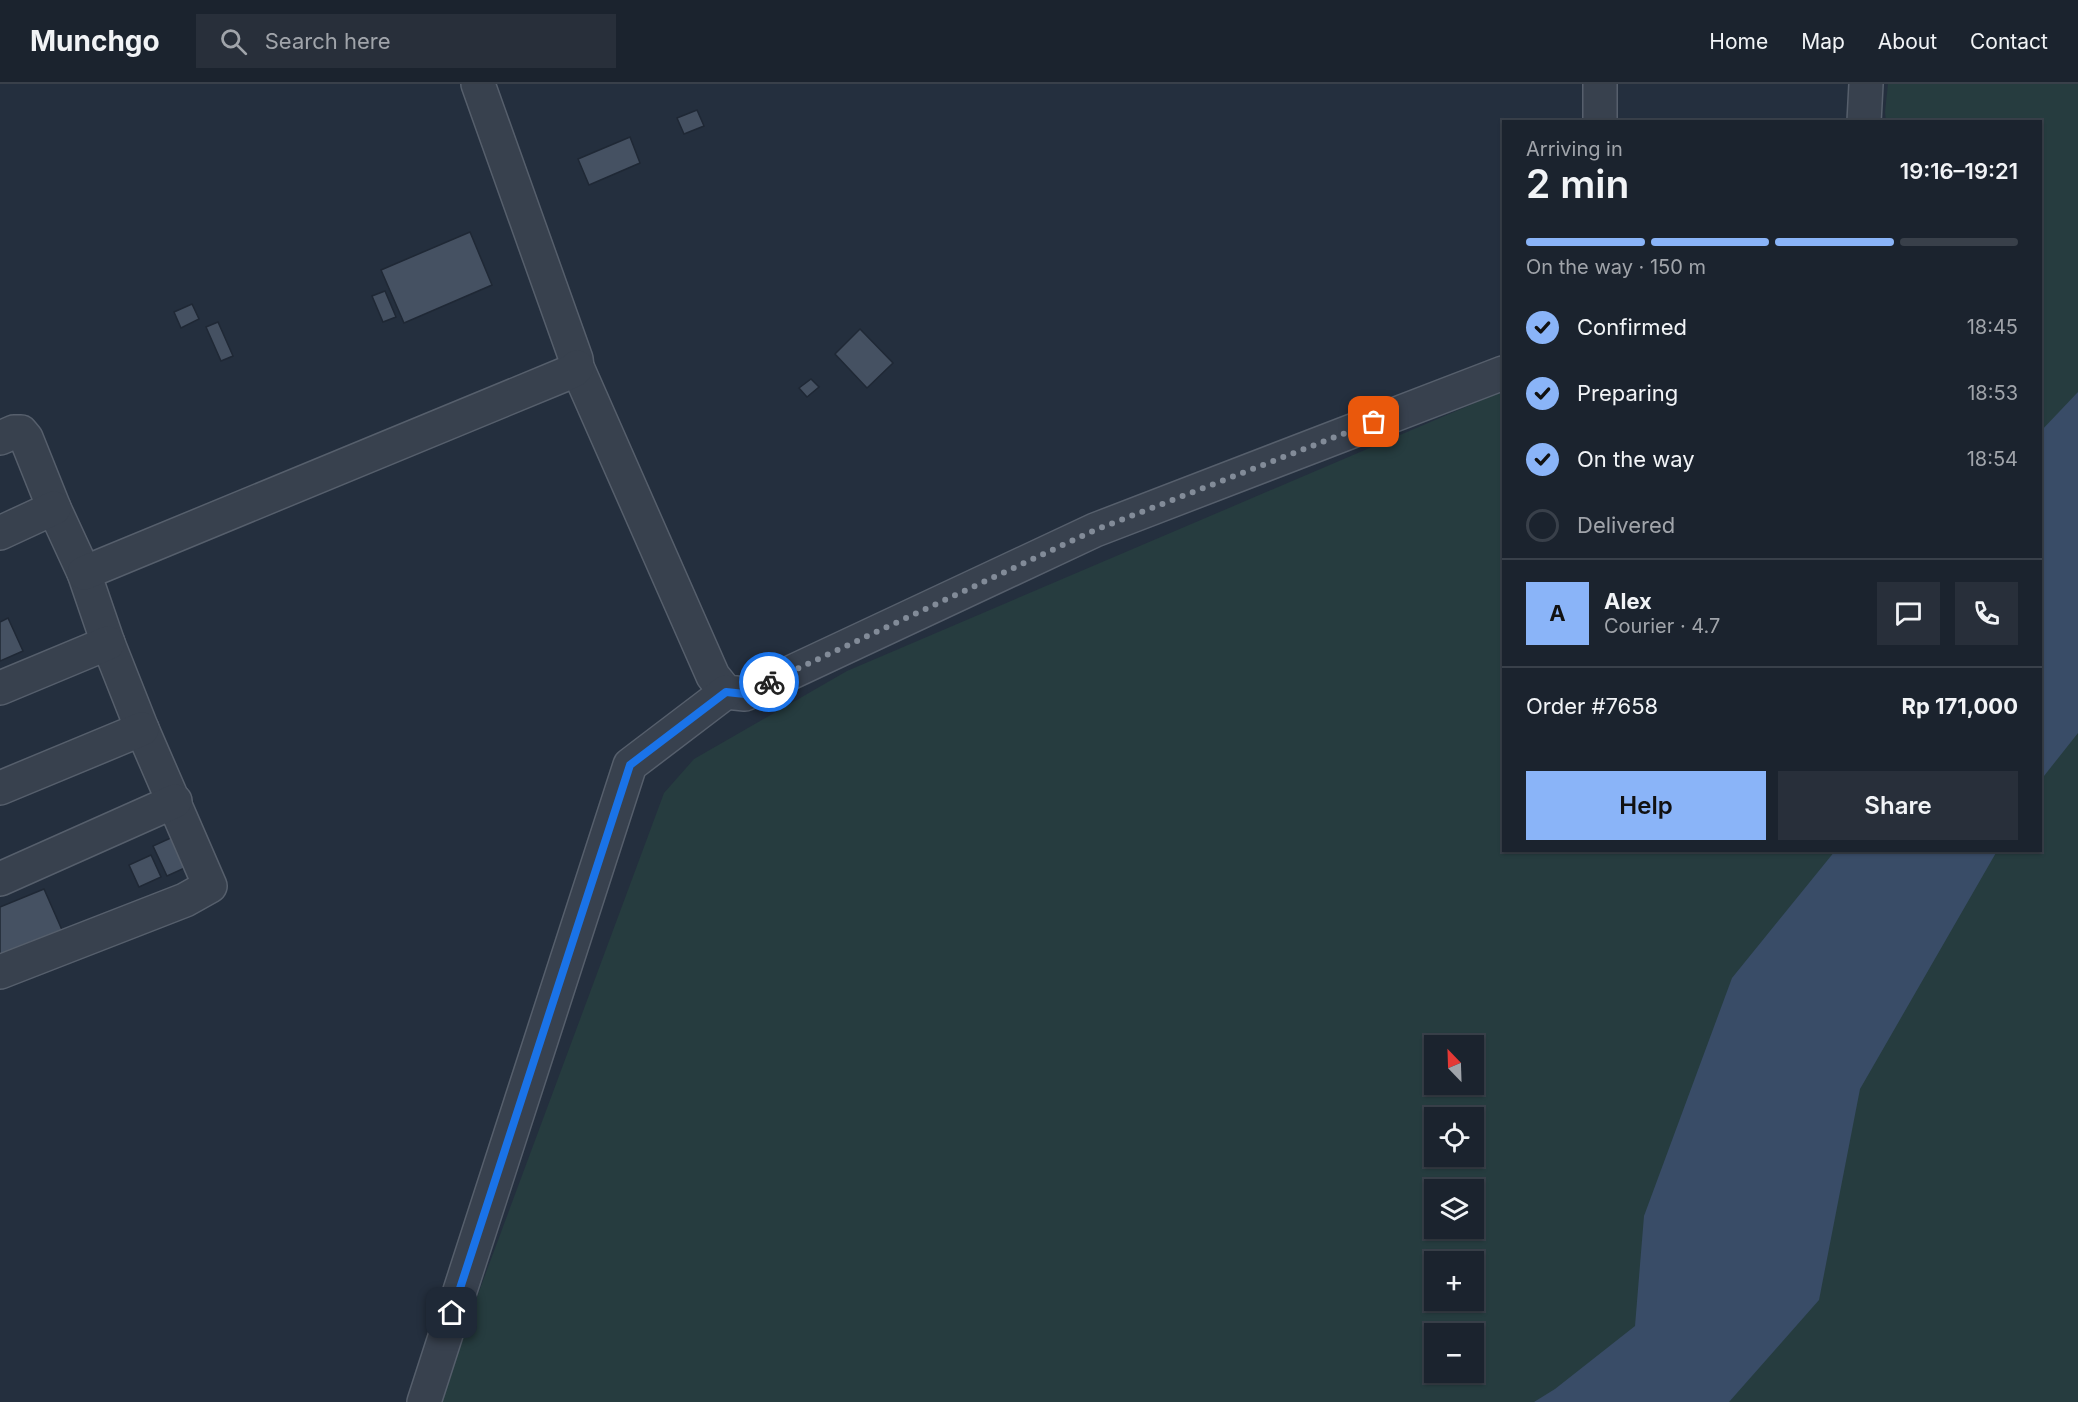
<!DOCTYPE html>
<meta charset="utf-8">
<style>
body{margin:0;font-family:Inter,sans-serif;background:#282f3a;color:#f1f3f6;height:100vh;display:flex;flex-direction:column;font-size:22px;white-space:nowrap}
*{box-sizing:border-box;margin:0}
p{font-size:20px;color:#a0a4aa}
.icon{flex:none;width:33px;height:33px;fill:none;stroke:currentColor;stroke-width:2;stroke-linecap:round;stroke-linejoin:round}
.map{position:relative;flex:1;overflow:hidden}
.side{position:absolute;left:1502px;top:36px;width:540px;height:732px;display:flex;flex-direction:column;background:#1b232e;border-radius:0px;box-shadow:0 2px 4px #0004,0 0 0 2px #39404a}
.side>*{flex:none}
.needle{width:39px;rotate:337deg}
.controls{position:absolute;left:1424px;top:951px;display:grid;gap:12px}
.controls a{display:grid;place-items:center;width:60px;height:60px;border-radius:0px;background:#1b232e;box-shadow:0 2px 4px #0004,0 0 0 2px #39404a;font-size:30px}
.pin{position:absolute;display:grid;place-items:center;width:51px;height:51px;color:#fff;margin:-26px;border-radius:12px;box-shadow:0 3px 9px #0006}
.courier{position:absolute;display:grid;place-items:center;width:60px;height:60px;margin:-30px;border:4px solid #1a73e8;border-radius:50%;background:#fff;color:#222;box-shadow:0 2px 8px #0007}
.head em{font-style:normal;font-weight:600}
.head div{display:flex;flex-direction:column-reverse}
.head{display:flex;align-items:center;justify-content:space-between;height:102px;padding:0 24px}
h1{font-size:39px;font-weight:600;line-height:45px}
.bar{display:grid;grid-template-columns:repeat(4,1fr);gap:9px 6px;align-content:center;height:72px;padding:0 24px}
.bar i{height:8px;border-radius:4px;background:#39404a}
.bar .selected{background:#8ab4f8}
.bar p{grid-column:span 4}
.line{display:flex;align-items:center;gap:15px;padding:0 24px;border-top:2px solid #39404a}
.line div{flex:1}
.round{display:grid;place-items:center;flex:none;width:63px;height:63px;border-radius:0px;background:#282f3a}
ol{padding:0 24px;list-style:none}
li{display:flex;align-items:center;gap:18px;height:66px}
li p{margin-inline-start:auto}
li .icon{padding:6px;border-radius:50%;background:#8ab4f8;color:#111;stroke-width:4}
li:last-child{color:#a0a4aa}
li i{width:33px;height:33px;border:3px solid #39404a;border-radius:50%}
.cta{display:flex;gap:12px;margin-top:auto;padding:12px 24px}
.cta a{flex:1;height:69px;border-radius:0px;background:#8ab4f8;color:#111;font-size:24px;font-weight:600;line-height:69px;text-align:center}
.cta a+a{background:#282f3a;color:#f1f3f6}
header{display:flex;align-items:center;gap:36px;box-sizing:border-box;height:84px;padding:0 30px;background:#1b232e;border-bottom:2px solid #39404a}
header strong{font-size:28px}
nav{display:flex;gap:33px;margin-inline-start:auto;font-size:21px}
.search{width:420px;height:54px;background:#282f3a;display:flex;align-items:center;gap:15px;box-sizing:border-box;padding:0 21px;border-radius:0px;color:#a0a4aa;font-size:22px}
.map>svg:first-child{display:block}
.green{fill:#263c3f;fill-rule:evenodd}
.water{fill:#394c67}
.building{fill:#455162;stroke:#1f2835;stroke-width:1.5}
.lines{fill:none;stroke-linecap:round;stroke-linejoin:round}
.minor-casing{stroke:#565f6c;stroke-width:36}
.minor{stroke:#38414e;stroke-width:33}
.done{stroke:#828b98;stroke-width:6;stroke-dasharray:0 10.8}
.route{stroke:#1a73e8;stroke-width:8}
</style>
<header>
<strong>Munchgo</strong>
<div class="search"><svg class="icon" aria-label="search" viewBox="0 0 24 24"><circle cx="10" cy="10" r="6"/><path d="M15 15l6 6"/></svg>Search here</div>
<nav><a>Home</a><a>Map</a><a>About</a><a>Contact</a></nav>
</header>
<div class="map">
<svg width="2078" height="1318" viewBox="0 0 2078 1318">
<rect width="100%" height="100%" fill="#242f3e"/>
<!-- green -->
<path class="green" d="M 1888,0 L 2078,0 L 2078,1318 L 438,1318 L 664,709 L 694,675 L 847,587 L 1503,307 L 1503,766 L 2040,766 L 2040,38 L 1886,37 L 1885,28 ZM 1434,962 L 1473,962 L 1473,1000 L 1434,1000 ZM 1434,1034 L 1473,1034 L 1473,1072 L 1434,1072 ZM 1434,1106 L 1473,1106 L 1473,1144 L 1434,1144 ZM 1434,1178 L 1473,1178 L 1473,1216 L 1434,1216 ZM 1434,1250 L 1473,1250 L 1473,1288 L 1434,1288 Z"/>
<!-- water -->
<g class="water">
<path d="M 2078,308 L 2078,649 L 2040,697 L 2040,348 Z"/>
<path d="M 1835,767 L 1997,767 L 1860,1005 L 1819,1216 L 1729,1318 L 1534,1318 L 1555,1305 L 1635,1242 L 1644,1132 L 1732,894 Z"/>
</g>
<!-- building -->
<g class="building">
<path d="M 697,26 L 704,42 L 684,50 L 677,34 Z"/>
<path d="M 630,53 L 640,79 L 589,101 L 578,75 Z"/>
<path d="M 470,148 L 492,201 L 404,239 L 381,186 Z"/>
<path d="M 385,207 L 396,233 L 383,238 L 372,212 Z"/>
<path d="M 192,220 L 199,235 L 181,244 L 174,228 Z"/>
<path d="M 218,238 L 233,272 L 221,277 L 206,243 Z"/>
<path d="M 860,245 L 893,279 L 867,304 L 835,270 Z"/>
<path d="M 811,295 L 819,303 L 807,313 L 799,304 Z"/>
<path d="M 8,534 L 23,567 L 0,577 L 0,538 Z"/>
<path d="M 175,752 L 189,782 L 167,792 L 153,762 Z"/>
<path d="M 151,771 L 161,793 L 139,803 L 129,781 Z"/>
<path d="M 44,805 L 62,846 L 0,873 L 0,823 Z"/>
</g>
<g class="lines">
<!-- minor casing -->
<g class="minor-casing">
<g id="minor">
<path d="M 478,0 L 576,275 L 577,283 L 713,592 L 726,608 L 745,610 L 1095,446 L 1503,289"/>
<path d="M 1600,0 L 1600,38"/>
<path d="M 1864,38 L 1866,0"/>
<path d="M 0,354 L 14,348 L 21,348 L 26,354 L 54,424 L 84,489 L 108,559 L 142,645 L 210,802 L 185,816 L 0,888"/>
<path d="M 0,449 L 54,424"/>
<path d="M 84,489 L 573,287 L 577,283"/>
<path d="M 0,604 L 108,559"/>
<path d="M 0,704 L 142,645"/>
<path d="M 0,795 L 175,717"/>
<path d="M 424,1318 L 630,681 L 726,608"/>
</g>
</g>
<!-- minor -->
<use href="#minor" class="minor"/>
</g>
<g class="lines">
<!-- done -->
<path class="done" d="M 769,598 L 1095,446 L 1374,338"/>
<!-- route -->
<path class="route" d="M 452,1229 L 630,681 L 726,608 L 745,610 L 769,598"/>
</g>
</svg>
<div class="controls">
<a><svg class="needle" viewBox="-14 -14 28 28"><path d="M0-13l5 13h-10z" fill="#e53935"/><path d="M0 13l5-13h-10z" fill="#a0a4aa"/></svg></a>
<a><svg class="icon" aria-label="locate" viewBox="0 0 24 24"><circle cx="12" cy="12" r="6"/><path d="M12 2v4M12 18v4M2 12h4M18 12h4"/></svg></a>
<a><svg class="icon" aria-label="layers" viewBox="0 0 24 24"><path d="M12 4l9 5-9 5-9-5zM3 14l9 5 9-5"/></svg></a>
<a>+</a>
<a>−</a>
</div>
<div class="pin" style="left:1374px;top:338px;background:#ea580c"><svg class="icon" aria-label="bag" viewBox="0 0 24 24"><path d="M5 8h14l-1 12H6zM9 8a3 3 0 0 1 6 0"/></svg></div>
<div class="pin" style="left:452px;top:1229px;background:#1f2937"><svg class="icon" aria-label="home" viewBox="0 0 24 24"><path d="M3 11l9-7 9 7M6 9v11h12V9"/></svg></div>
<div class="courier" style="left:769px;top:598px"><svg class="icon" aria-label="bike" viewBox="0 0 24 24"><circle cx="6" cy="16" r="4"/><circle cx="18" cy="16" r="4"/><path d="M6 16l4-8h5l3 8M10 8l3 8H6M13 5h3"/></svg></div>
<section class="side">
<div class="head"><div><h1>2 min</h1><p>Arriving in</p></div><em>19:16–19:21</em></div>
<div class="bar"><i class="selected"></i><i class="selected"></i><i class="selected"></i><i></i><p>On the way · 150 m</p></div>
<ol>
<li><svg class="icon" aria-label="check" viewBox="0 0 24 24"><path d="M5 12l5 5 9-10"/></svg>Confirmed<p>18:45</p></li>
<li><svg class="icon" aria-label="check" viewBox="0 0 24 24"><path d="M5 12l5 5 9-10"/></svg>Preparing<p>18:53</p></li>
<li><svg class="icon" aria-label="check" viewBox="0 0 24 24"><path d="M5 12l5 5 9-10"/></svg>On the way<p>18:54</p></li>
<li><i></i>Delivered</li>
</ol>
<div class="line" style="height:108px"><b class="round" style="background:#8ab4f8;color:#111">A</b><div><b>Alex</b><p>Courier · 4.7</p></div><a class="round"><svg class="icon" aria-label="chat" viewBox="0 0 24 24"><path d="M4 5h16v11H9l-5 4z"/></svg></a><a class="round"><svg class="icon" aria-label="phone" viewBox="0 0 24 24"><path d="M5 4h4l2 5-3 2q2 4 5 5l2-3 5 2v4C11 20 4 13 5 4z"/></svg></a></div>
<div class="line" style="height:78px"><div>Order #7658</div><b>Rp 171,000</b></div>
<div class="cta"><a>Help</a><a>Share</a></div>
</section>
</div>
